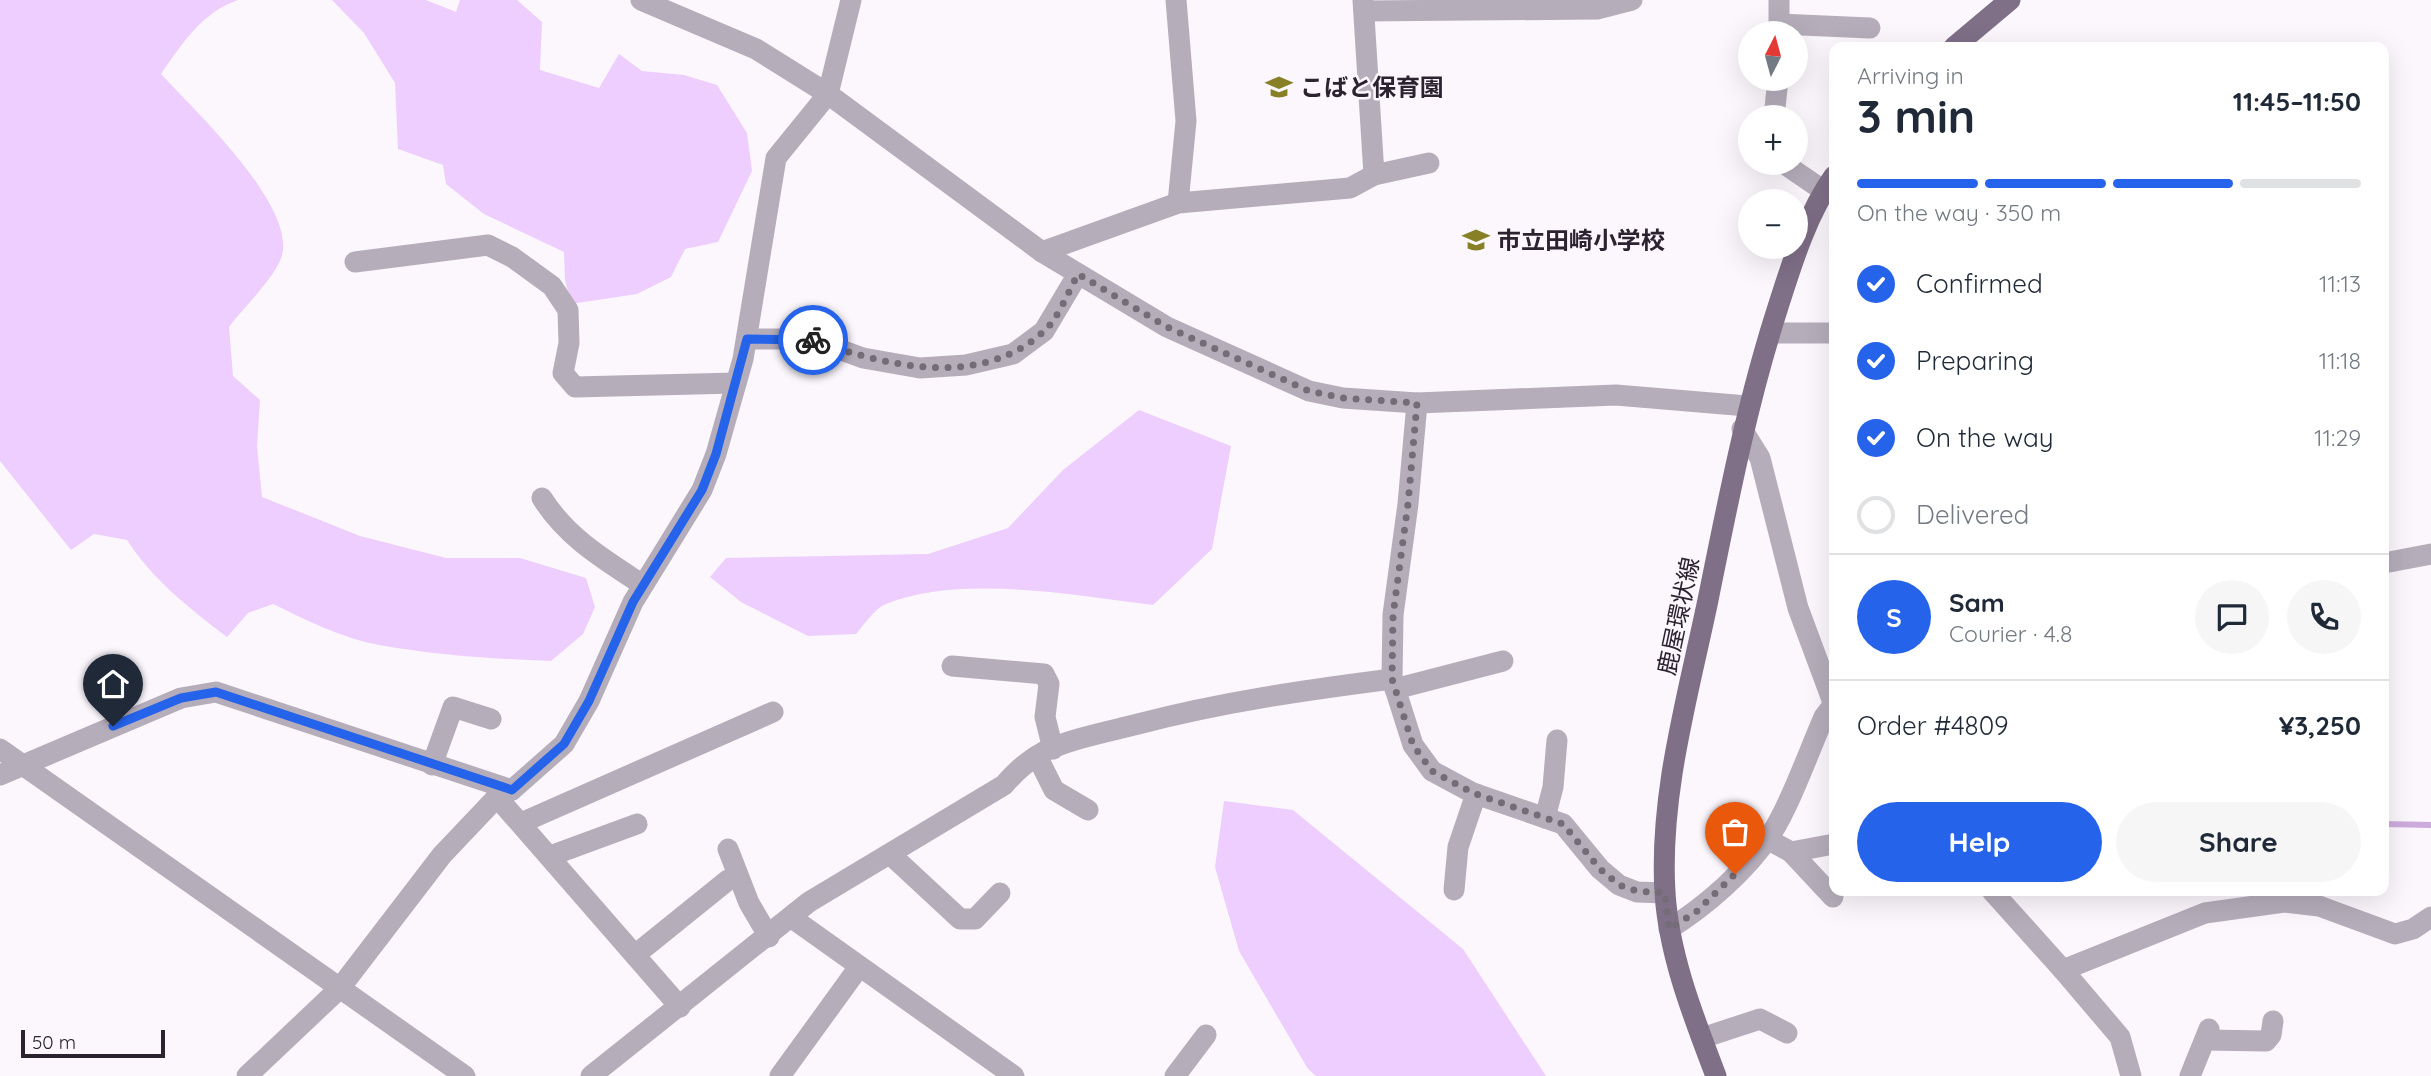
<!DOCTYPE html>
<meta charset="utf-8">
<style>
body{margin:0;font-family:Quicksand,"Noto Sans JP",sans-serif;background:#f6f6f7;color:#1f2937;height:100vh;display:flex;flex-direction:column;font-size:26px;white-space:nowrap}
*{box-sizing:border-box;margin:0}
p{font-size:23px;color:#747a83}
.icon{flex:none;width:38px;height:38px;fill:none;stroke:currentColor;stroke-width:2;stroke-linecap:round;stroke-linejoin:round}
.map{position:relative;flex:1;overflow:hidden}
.side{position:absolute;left:1829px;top:42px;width:560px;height:854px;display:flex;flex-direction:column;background:#fff;border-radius:14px;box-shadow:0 7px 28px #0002}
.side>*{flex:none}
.needle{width:46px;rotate:6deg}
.buttons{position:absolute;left:1738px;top:21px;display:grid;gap:14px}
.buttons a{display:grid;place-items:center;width:70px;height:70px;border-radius:50%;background:#fff;box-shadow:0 7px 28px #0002;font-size:35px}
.scale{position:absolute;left:21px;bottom:18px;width:144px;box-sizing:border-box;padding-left:7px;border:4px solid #2b232f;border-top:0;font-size:19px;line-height:24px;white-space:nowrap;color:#2b232f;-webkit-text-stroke:5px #fbf7fd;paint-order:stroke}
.pin{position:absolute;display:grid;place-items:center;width:60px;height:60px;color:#fff;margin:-72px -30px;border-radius:50% 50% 50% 0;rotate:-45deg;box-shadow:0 0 7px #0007}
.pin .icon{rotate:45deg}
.courier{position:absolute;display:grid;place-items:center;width:70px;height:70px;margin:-35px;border:5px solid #2563eb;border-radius:50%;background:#fff;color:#222;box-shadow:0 2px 9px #0007}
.headline em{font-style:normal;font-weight:700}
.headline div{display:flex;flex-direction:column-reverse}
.headline{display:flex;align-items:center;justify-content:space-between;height:119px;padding:0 28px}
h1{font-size:46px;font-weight:700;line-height:52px}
.bar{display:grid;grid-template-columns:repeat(4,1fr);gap:10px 7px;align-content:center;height:84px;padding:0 28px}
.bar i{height:9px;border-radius:5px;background:#e0e1e3}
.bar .selected{background:#2563eb}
.bar p{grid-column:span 4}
.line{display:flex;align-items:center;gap:18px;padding:0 28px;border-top:2px solid #e0e1e3}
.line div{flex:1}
.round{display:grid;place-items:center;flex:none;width:74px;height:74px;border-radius:37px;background:#f6f6f7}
ol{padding:0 28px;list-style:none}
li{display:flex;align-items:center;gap:21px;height:77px}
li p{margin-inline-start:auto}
li .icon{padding:7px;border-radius:50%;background:#2563eb;color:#fff;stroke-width:4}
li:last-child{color:#747a83}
li i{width:38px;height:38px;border:4px solid #e0e1e3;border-radius:50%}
.button{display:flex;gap:14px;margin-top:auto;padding:14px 28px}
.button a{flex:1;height:80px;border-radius:42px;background:#2563eb;color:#fff;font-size:28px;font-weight:700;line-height:80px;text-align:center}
.button a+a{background:#f6f6f7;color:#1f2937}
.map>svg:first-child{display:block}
.green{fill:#eecefe}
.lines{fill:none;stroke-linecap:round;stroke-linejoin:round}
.stream{stroke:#cdacdd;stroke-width:6}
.minor{stroke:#b6adbb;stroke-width:21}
.major{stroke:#7f6f87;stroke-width:21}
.done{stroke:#746d77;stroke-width:7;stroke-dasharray:0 12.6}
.route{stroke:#2563eb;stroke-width:9}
.labels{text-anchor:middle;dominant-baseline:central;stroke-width:5;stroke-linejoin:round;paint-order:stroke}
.poi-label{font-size:24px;font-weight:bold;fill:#2b232f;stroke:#fbf7fd;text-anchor:start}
.street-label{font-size:24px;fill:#2b232f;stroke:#fbf7fd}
</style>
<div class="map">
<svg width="2431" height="1076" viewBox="0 0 2431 1076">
<rect width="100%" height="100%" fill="#fbf7fd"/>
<!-- green -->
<g class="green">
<path d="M 0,0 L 238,0 C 202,12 181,45 161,74 C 193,109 306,214 279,263 C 267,286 244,307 229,327 L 233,376 L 260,400 L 257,446 L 262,497 L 360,536 L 446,558 L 520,558 L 586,578 L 595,607 L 583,634 L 551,661 C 494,659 435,655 379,645 C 342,638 306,620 273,604 L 248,613 L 227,637 C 189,608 153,580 127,540 L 94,534 L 71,550 L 0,461 Z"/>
<path d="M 332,0 L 426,0 L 456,12 L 460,0 L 517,0 L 542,22 L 540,70 L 599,88 L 619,54 L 642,71 L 684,75 L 717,85 L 747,133 L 752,171 L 718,242 L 685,249 L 671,277 L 637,294 L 571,304 L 565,280 L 564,252 L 484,214 L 446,184 L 443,165 L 398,149 L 395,83 L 364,33 Z"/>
<path d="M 1139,410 L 1231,446 L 1212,549 L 1153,605 C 1076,595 959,574 886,604 C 875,608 864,625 856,634 L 808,636 L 741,602 L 710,577 L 726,558 L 928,554 L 1008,528 L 1063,470 Z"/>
<path d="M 1224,801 L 1293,810 L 1463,949 L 1546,1076 L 1316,1076 L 1308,1069 L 1239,951 L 1215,867 Z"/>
</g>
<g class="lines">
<!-- stream -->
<path class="stream" d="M 2384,824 L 2431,825"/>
<!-- minor -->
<g class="minor">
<path d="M 641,0 L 756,49 L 828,94 L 1042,252 L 1167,327 L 1309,391 L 1343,398 L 1417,403 L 1616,395 L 1747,406"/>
<path d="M 1176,0 L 1186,121 L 1178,203"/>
<path d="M 1364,11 L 1597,9 L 1632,0"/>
<path d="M 1779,24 L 1870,28"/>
<path d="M 1779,33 L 1779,0"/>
<path d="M 1774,117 L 1778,79"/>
<path d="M 1783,163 L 1824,191"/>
<path d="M 1374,175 L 1429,163"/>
<path d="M 1042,252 L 1178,203 L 1350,188 L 1374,175 L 1363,0"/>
<path d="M 355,262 L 488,245 L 512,257 L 552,286 L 568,310 L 569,343 L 563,373 L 575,387 L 736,383"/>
<path d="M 1770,333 L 1834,333"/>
<path d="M 747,339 L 811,339 L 863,358 L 920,368 L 966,365 L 1013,354 L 1044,331 L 1078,274"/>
<path d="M 1417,403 L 1408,504 L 1393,615 L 1392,679 L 1413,745 L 1432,771 L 1473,793 L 1563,824 L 1600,869 L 1619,885 L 1637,892 L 1665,893"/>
<path d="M 1742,429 L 1760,458 L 1798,608 L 1834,705"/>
<path d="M 542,498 C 567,538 605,560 643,585"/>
<path d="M 2384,563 L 2431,554"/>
<path d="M 952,666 L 1044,674 L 1049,684 L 1045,717 L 1053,749"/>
<path d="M 1395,689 L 1503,661"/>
<path d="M 0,749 L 465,1076"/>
<path d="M 1037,756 L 1054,790 L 1088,810"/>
<path d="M 432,765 L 453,707 L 491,719"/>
<path d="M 0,775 L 181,698 L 216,692 L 512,790"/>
<path d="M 497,797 L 680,1007"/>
<path d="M 1545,818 L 1553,787 L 1557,740"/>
<path d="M 521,823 L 773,712"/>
<path d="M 1767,839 L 1791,852 L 1833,897"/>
<path d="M 728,849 L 749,903 L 769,937"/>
<path d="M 1791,852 L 1834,844"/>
<path d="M 890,854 L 960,919 L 975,919 L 1000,893"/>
<path d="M 550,856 L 637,824"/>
<path d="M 1454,890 L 1458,847 L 1476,794"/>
<path d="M 1992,891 L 2063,970 L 2205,913 L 2284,902 L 2319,906 L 2395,934 L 2413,929 L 2431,917"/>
<path d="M 792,918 L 1014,1076"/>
<path d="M 1669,929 C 1706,906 1746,871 1771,834 C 1790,805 1809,751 1824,717 L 1834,704"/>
<path d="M 635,955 L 728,880"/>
<path d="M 2063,970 L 2120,1037 L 2131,1076"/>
<path d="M 1702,1038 L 1760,1019 L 1787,1033"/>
<path d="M 2205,1040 L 2266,1041 L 2271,1035 L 2273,1021"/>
<path d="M 247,1076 L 340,988 L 442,855 L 497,797 L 512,790 L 564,744 L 589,701 L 633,602 L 702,490 L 716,454 L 743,359 L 776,158 L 828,94 L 851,0"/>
<path d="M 591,1076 L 809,902 L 1004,785 C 1015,772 1030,759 1045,751 C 1074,738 1107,732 1138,724 C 1222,702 1306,690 1392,679"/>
<path d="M 780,1076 L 859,967"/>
<path d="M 1175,1076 L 1206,1035"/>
<path d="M 2190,1076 L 2209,1029"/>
</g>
<!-- major -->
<g class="major">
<path d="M 1954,47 L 2010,0"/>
<path d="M 1716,1076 C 1694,1018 1669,956 1665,893 C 1659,795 1688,696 1708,600 C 1728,501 1747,403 1778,307 C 1792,263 1807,214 1834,176"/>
</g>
</g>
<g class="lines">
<!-- done -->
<path class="done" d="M 813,340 C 885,366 978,389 1042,333 C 1058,320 1068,292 1078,274 L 1167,327 L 1309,391 L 1343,398 L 1417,403 L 1408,504 L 1393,615 L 1392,679 L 1413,745 L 1432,771 L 1473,793 L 1563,824 L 1600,869 L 1619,885 L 1637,891 L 1665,893 L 1669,929 L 1696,912 L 1735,874"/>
<!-- route -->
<path class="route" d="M 113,726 L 181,698 L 216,692 L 512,790 L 564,744 L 589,701 L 633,602 L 702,490 L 716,454 L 747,339 L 813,340"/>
</g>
<!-- icons -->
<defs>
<g id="school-bare" transform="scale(2.1)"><path d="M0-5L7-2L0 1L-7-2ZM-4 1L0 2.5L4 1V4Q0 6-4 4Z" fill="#878027" stroke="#fbf7fd" stroke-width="2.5" paint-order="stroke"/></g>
</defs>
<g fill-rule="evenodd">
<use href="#school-bare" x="1279" y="87"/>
<use href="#school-bare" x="1476" y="240"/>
</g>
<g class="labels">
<!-- poi labels -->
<g class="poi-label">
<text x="1300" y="87">こばと保育園</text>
<text x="1497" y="240">市立田崎小学校</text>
</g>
<!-- street labels -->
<g class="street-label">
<text transform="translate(1678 616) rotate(-78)">鹿屋環状線</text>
</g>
</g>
</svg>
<div class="buttons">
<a><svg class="needle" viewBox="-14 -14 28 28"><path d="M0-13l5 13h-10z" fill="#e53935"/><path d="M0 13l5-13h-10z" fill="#747a83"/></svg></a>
<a>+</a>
<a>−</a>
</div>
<div class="scale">50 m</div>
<div class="pin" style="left:1735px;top:874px;background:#ea580c"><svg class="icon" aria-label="bag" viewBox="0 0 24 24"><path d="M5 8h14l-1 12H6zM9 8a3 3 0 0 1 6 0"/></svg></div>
<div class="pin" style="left:113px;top:726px;background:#1f2937"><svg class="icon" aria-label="home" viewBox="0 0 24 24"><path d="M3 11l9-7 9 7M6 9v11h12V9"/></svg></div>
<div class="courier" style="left:813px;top:340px"><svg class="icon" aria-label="bike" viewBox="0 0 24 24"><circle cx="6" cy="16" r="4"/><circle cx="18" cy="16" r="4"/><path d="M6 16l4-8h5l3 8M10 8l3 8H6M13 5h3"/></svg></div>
<section class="side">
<div class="headline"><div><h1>3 min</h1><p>Arriving in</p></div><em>11:45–11:50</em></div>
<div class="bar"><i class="selected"></i><i class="selected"></i><i class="selected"></i><i></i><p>On the way · 350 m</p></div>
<ol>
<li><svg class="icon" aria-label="check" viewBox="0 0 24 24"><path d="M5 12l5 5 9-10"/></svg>Confirmed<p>11:13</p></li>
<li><svg class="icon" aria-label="check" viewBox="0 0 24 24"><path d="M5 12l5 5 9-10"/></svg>Preparing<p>11:18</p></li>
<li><svg class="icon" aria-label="check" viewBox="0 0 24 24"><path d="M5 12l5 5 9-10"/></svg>On the way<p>11:29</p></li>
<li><i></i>Delivered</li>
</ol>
<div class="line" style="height:126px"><b class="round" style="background:#2563eb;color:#fff">S</b><div><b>Sam</b><p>Courier · 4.8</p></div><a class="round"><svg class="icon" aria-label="chat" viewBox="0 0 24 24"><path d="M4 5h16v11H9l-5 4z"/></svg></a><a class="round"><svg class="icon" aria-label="phone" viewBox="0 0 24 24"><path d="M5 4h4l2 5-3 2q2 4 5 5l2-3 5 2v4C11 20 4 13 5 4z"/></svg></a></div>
<div class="line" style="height:91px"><div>Order #4809</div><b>¥3,250</b></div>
<div class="button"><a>Help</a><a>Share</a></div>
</section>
</div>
